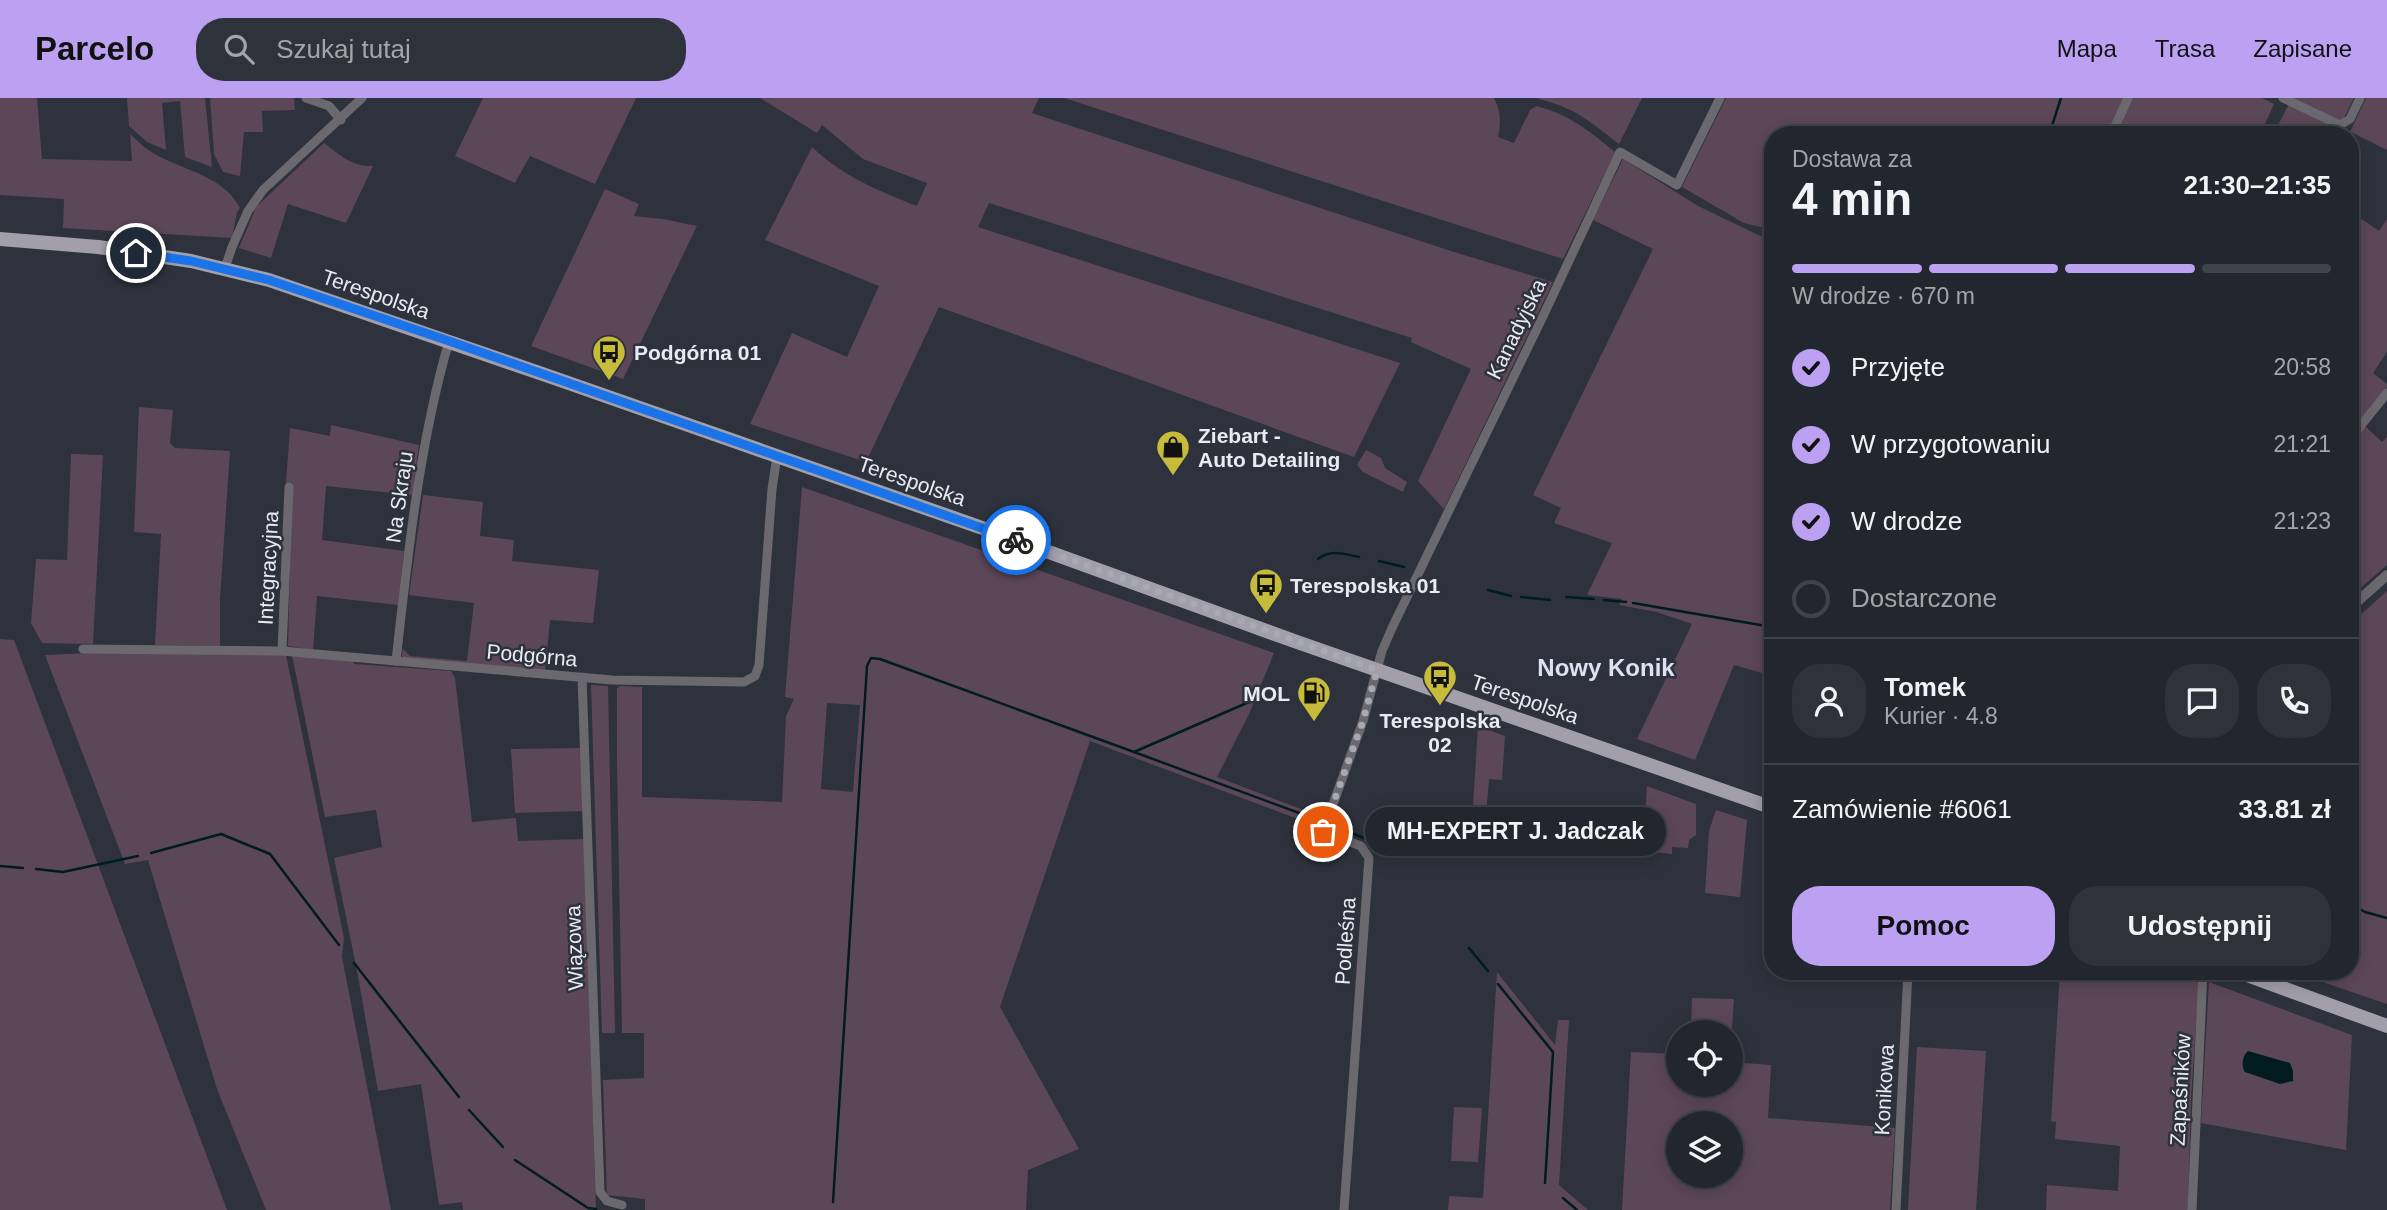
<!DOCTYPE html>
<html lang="pl">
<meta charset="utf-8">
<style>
body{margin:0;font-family:Helvetica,sans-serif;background:#2e323a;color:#f1f3f6;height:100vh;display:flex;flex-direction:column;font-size:26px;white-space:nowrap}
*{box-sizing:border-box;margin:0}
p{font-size:23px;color:#a2a5aa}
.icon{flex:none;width:38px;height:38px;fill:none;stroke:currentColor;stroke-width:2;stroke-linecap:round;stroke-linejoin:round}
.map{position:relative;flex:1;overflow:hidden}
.sheet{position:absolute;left:1764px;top:28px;width:595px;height:854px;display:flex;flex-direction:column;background:#22262e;border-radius:28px;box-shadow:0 4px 18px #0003,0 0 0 2px #3f434a}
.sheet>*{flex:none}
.buttons{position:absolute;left:1666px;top:922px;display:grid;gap:14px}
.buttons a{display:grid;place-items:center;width:77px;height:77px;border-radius:50%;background:#22262e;box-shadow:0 4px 18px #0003,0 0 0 2px #3f434a;font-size:35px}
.pin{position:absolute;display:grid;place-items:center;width:60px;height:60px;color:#fff;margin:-30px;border:4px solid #fff;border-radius:50%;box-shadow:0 2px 7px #0007}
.courier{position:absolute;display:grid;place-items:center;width:70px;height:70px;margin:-35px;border:5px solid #1a73e8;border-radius:50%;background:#fff;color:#222;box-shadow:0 2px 9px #0007}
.bubble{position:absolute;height:49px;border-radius:24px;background:#22262e;box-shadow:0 4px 18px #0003,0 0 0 2px #3f434a;font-size:23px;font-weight:600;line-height:49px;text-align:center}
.summary em{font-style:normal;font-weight:600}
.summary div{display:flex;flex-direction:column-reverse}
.summary{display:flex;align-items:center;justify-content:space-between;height:119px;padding:0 28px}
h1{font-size:46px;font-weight:600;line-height:52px}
.bar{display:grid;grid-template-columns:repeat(4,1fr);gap:10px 7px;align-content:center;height:84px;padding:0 28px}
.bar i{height:9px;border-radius:5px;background:#3f434a}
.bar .selected{background:#bca0f2}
.bar p{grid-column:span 4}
.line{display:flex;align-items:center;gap:18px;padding:0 28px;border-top:2px solid #3f434a}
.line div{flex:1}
.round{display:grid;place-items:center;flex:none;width:74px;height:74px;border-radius:28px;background:#2e323a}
ol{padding:0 28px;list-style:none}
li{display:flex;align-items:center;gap:21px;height:77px}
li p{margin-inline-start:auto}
li .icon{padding:7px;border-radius:50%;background:#bca0f2;color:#111;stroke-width:4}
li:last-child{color:#a2a5aa}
li i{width:38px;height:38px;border:4px solid #3f434a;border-radius:50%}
.action{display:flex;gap:14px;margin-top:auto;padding:14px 28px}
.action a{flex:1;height:80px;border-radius:28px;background:#bca0f2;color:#111;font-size:28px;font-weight:600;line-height:80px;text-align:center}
.action a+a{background:#2e323a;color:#f1f3f6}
header{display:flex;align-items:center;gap:42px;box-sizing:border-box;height:98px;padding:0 35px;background:#bca0f2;color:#111}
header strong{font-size:33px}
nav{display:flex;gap:38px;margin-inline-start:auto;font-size:24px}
.search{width:490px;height:63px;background:#2e323a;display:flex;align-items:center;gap:18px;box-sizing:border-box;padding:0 24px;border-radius:28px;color:#a2a5aa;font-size:26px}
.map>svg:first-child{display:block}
.green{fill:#5c4759;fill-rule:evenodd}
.water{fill:#001c1e}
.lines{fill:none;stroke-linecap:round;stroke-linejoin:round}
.stream{stroke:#001c1e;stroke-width:2.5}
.minor{stroke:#6b696f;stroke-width:9}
.tertiary{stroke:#6b696f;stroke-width:10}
.primary{stroke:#a29fab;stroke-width:14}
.done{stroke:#a7aab3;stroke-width:7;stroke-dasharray:0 12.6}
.route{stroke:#1a73e8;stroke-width:9}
.labels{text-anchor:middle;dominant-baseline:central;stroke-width:5;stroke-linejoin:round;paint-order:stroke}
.street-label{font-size:21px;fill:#e8ebf2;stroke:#2d323d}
.poi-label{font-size:21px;font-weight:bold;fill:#e8ebf2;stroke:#2d323d;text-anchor:start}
.quarter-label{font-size:24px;font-weight:bold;fill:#dce2f1;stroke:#2d323d}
</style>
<header>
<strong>Parcelo</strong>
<div class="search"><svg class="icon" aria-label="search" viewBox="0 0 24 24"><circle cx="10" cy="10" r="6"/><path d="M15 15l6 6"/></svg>Szukaj tutaj</div>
<nav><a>Mapa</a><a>Trasa</a><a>Zapisane</a></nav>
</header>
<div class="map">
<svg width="2387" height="1112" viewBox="0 0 2387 1112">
<rect width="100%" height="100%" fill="#2d323d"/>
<!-- green -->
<g class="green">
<path d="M 0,0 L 37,0 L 42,61 L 132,63 L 130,36 C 136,41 141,47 147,51 C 177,72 222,75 240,110 L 237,114 L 232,140 L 63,130 L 64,101 L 0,97 Z"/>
<path d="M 127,0 L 205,0 L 212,69 L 185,59 L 180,3 L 162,5 L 166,52 L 147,44 L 129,28 Z"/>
<path d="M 210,0 L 294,0 L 295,12 L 262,13 L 263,34 L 244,34 L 240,78 L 223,74 L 214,56 Z"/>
<path d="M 483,0 L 636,0 L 595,86 L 530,58 L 515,85 L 455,58 Z"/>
<path d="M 760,0 L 1039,0 L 1032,15 L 1454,154 L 1553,184 L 1444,411 L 1418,383 L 1471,271 L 1411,244 L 1412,240 L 989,105 L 978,129 L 1400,265 L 1354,359 L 939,209 L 866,364 L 750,326 L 792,235 L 847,259 L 879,188 L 765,142 L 812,49 C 842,78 879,93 917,108 L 927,85 L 863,61 L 822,27 L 817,35 Z"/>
<path d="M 1064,0 L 1494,0 C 1501,14 1501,24 1498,39 L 1514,45 L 1530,12 L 1536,8 C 1567,15 1591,34 1615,54 L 1563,161 Z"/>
<path d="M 1536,0 L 1642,0 L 1619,46 C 1588,22 1575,10 1536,0 Z"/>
<path d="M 1726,0 L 2125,0 L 2107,37 L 1773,37 L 1773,132 L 1744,125 L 1682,89 Z"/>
<path d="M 2132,0 L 2262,0 L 2274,6 L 2260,37 L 2114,37 Z"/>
<path d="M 2292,0 L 2354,0 L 2342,24 Z"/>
<path d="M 2366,0 L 2387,0 L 2387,52 L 2351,34 L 2349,37 L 2273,37 L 2289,6 L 2350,34 Z"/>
<path d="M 324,45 C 340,57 352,69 373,68 L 346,125 L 288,106 L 271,160 L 239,150 L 256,109 Z"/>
<path d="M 1623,61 L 1698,108 L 1773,144 L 1773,578 L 1734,567 L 1695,662 L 1637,641 L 1692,526 L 1657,514 L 1619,507 L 1622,501 L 1587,497 L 1612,445 L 1554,425 L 1561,410 L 1533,397 L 1653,151 L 1593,122 Z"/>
<path d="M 605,91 L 639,106 L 634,118 L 663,121 L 697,128 L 623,281 L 531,248 Z"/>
<path d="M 2350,113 L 2379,133 L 2387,121 L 2387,254 L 2373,275 L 2387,286 L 2387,289 L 2350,337 Z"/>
<path d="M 139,309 L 173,312 L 170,345 L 175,350 L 230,353 L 220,501 L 220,548 L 155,547 L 161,436 L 134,434 Z"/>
<path d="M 331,327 L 419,347 L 412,397 L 326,388 L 322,442 L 404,453 L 398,507 L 317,498 L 313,552 L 288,548 L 292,385 L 286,385 L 290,330 L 330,338 Z"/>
<path d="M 2365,328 L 2382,344 L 2387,339 L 2387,467 L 2350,499 L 2350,348 Z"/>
<path d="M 1366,352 L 1381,360 L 1385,370 L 1407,384 L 1403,394 L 1363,374 L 1357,367 Z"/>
<path d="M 71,356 L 103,357 L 93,546 L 42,545 L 31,525 L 36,461 L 67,462 Z"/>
<path d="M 802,389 L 1274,555 L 1249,616 L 1217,679 L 1322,719 L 1319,729 L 1090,643 L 1000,909 L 1079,1051 L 1028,1072 L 1026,1112 L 645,1112 L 645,1101 L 607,1097 L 603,982 L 644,980 L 644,935 L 622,935 L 617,665 L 617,590 L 621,588 L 642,589 L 642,699 L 782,704 L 786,618 L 794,601 L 785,599 ZM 827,605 L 860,607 L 853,694 L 821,691 Z"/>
<path d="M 423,397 L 483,404 L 480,438 L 514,442 L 512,463 L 599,472 L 593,525 L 550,522 L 545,573 L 404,561 L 402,558 L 403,551 L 410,558 L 467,563 L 474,505 L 409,497 Z"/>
<path d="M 2387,493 L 2387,906 L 2290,873 L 2350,873 L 2350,526 Z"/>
<path d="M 0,541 L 14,542 L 227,1112 L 0,1112 Z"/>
<path d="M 89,555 L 286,557 L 344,840 L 342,859 L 391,1112 L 266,1112 L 217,991 L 148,762 L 125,766 L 45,557 Z"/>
<path d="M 292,557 L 353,563 L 354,566 L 451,573 L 455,580 L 472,724 L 516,720 L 518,743 L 584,741 L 596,1112 L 463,1112 L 462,1104 L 439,1107 L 421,986 L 378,993 L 358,878 L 334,760 L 382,749 L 376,712 L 325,719 Z"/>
<path d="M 591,587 L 608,588 L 615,935 L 602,935 Z"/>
<path d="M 1478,628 L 1505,638 L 1502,682 L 1489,681 L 1484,742 L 1471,741 Z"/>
<path d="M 581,650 L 583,713 L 515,715 L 511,651 Z"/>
<path d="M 1647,688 L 1696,706 L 1696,737 L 1689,742 L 1688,750 L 1672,749 L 1672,756 L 1643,753 Z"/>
<path d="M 1716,712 L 1747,722 L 1740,799 L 1705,795 L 1709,733 Z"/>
<path d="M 2060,873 L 2175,873 L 2199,882 L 2191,1001 L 2188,1112 L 2046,1112 L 2047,1087 L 2118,1093 L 2120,1048 L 2055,1041 L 2056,1024 L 2051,1023 Z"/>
<path d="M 1497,874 L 1555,947 L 1558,922 L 1569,922 L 1559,1087 L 1588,1112 L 1448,1112 L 1449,1098 L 1483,1100 Z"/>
<path d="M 2209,884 L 2352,937 L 2346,1052 L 2201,1025 Z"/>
<path d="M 1692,900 L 1734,901 L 1731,945 L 1731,934 L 1691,934 Z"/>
<path d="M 1917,949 L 1986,953 L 1976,1112 L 1908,1112 Z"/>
<path d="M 1631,954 L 1678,956 L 1678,987 L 1731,987 L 1731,964 L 1771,967 L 1768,1020 L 1895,1030 L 1890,1112 L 1622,1112 ZM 1678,1026 L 1731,1026 L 1731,1078 L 1678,1078 Z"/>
<path d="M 1454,1009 L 1482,1010 L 1478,1064 L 1451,1063 Z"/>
</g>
<!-- water -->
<path class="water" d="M 2248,953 L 2290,965 L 2293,973 L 2293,983 L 2280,986 L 2245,974 C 2241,968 2242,958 2248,953 Z"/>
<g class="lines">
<!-- stream -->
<g class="stream">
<path d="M 2049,37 L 2061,0"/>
<path d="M 1318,461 C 1330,451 1345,456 1359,459"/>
<path d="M 1379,463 L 1404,469"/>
<path d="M 1488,492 L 1511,498"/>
<path d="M 1521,499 L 1550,502"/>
<path d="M 1566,499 L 1594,501"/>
<path d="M 1604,502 L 1626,504"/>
<path d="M 1633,505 L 1772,529"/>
<path d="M 1134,654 L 1318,722"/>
<path d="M 1335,728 L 1371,743"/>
<path d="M 151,755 L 221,736 L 270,756 L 339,847"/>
<path d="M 0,768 L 23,770"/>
<path d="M 36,771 L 63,774 L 138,758"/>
<path d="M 2350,806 L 2365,814 L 2387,820"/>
<path d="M 1469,850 L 1488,873"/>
<path d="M 354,865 L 459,999"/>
<path d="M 1498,886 L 1553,954 L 1545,1085"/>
<path d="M 469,1012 L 503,1049"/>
<path d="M 515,1062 L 588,1110 L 596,1111"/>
<path d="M 1563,1100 L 1577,1112"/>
<path d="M 833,1104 L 867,568 L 871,560 L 880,561 L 1134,654 L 1249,604 L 1256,589"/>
</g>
<!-- minor -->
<g class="minor">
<path d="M 306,0 L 329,8 L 341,22"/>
<path d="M 2283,0 L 2340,27 L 2350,21 L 2360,0"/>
<path d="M 2111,37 L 2128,0"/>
<path d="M 225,170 L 232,149 L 248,113 L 263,92 L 362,0"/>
<path d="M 2350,341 L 2387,295"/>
<path d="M 83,551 L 282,553 L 612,582 L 744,584 L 755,578 L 759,567 L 772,391 L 777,358"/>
<path d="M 282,553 L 289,389"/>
<path d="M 396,563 C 408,456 419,347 449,243"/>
<path d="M 582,579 L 600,1094 L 607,1103 L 622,1107"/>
<path d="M 1344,1112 L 1369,760 L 1361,748 L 1323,734 L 1363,623 L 1382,553 L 1392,530 L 1545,214 L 1620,54 L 1677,87 L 1720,0"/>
<path d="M 1896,1112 L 1908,873"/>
<path d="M 2192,1112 L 2203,873"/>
</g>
<!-- tertiary -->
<path class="tertiary" d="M 2350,510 L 2387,477"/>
<!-- primary -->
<g class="primary">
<path d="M 0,141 L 98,149 L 191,163 L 269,182 L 557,281 L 988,432 L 1297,544 L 1773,710"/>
<path d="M 2236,873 L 2387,928"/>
</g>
</g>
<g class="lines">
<!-- done -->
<path class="done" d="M 1016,442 L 1377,572 L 1363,623 L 1323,734"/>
<!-- route -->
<path class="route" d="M 136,155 L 191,163 L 269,182 L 449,243 L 1016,442"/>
</g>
<!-- icons -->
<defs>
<g id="bus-pin" transform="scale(1.75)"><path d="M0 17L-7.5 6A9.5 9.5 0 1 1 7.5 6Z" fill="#c7bb3c" stroke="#2d323d"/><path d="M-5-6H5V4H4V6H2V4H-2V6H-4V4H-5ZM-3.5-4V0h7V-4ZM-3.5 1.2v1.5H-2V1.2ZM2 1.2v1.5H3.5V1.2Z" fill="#111"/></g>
<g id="shop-pin" transform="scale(1.75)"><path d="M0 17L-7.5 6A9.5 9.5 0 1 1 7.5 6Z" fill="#c7bb3c" stroke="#2d323d"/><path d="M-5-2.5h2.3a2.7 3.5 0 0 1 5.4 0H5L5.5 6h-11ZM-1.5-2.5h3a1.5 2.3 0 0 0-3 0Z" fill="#111"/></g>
<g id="fuel-pin" transform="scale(1.75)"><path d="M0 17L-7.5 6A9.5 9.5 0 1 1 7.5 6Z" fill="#c7bb3c" stroke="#2d323d"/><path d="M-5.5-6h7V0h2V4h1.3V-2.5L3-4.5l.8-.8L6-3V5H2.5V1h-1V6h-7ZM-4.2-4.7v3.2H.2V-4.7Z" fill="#111"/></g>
</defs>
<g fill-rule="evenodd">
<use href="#bus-pin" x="609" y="254"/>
<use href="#shop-pin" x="1173" y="349"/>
<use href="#bus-pin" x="1266" y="487"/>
<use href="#bus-pin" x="1440" y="579"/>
<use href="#fuel-pin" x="1314" y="595"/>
</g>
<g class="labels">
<!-- street labels -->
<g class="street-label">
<text transform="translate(376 196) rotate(19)">Terespolska</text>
<text transform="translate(1516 231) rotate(-64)">Kanadyjska</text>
<text transform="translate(912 383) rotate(19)">Terespolska</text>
<text transform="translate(399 399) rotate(-82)">Na Skraju</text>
<text transform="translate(268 470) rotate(-87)">Integracyjna</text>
<text transform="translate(532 557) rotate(5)">Podgórna</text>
<text transform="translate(1525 601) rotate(19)">Terespolska</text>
<text transform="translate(1345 843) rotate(-86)">Podleśna</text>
<text transform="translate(574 850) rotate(-92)">Wiązowa</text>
<text transform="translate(1884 992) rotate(-87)">Konikowa</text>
<text transform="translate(2180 992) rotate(-87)">Zapaśników</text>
</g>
<!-- poi labels -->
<g class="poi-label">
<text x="634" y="254">Podgórna 01</text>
<text x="1198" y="337">Ziebart -<tspan x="1198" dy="24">Auto Detailing</tspan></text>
<text x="1290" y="487">Terespolska 01</text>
<text x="1290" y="595" text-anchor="end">MOL</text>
<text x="1440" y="622" text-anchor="middle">Terespolska<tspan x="1440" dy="24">02</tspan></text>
</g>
<!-- quarter labels -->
<g class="quarter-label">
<text x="1606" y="569">Nowy Konik</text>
</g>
</g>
</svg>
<div class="buttons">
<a><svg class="icon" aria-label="locate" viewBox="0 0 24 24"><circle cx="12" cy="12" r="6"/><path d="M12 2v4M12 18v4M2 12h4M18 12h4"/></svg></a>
<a><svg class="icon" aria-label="layers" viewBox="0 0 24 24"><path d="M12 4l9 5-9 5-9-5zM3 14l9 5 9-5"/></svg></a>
</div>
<div class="pin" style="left:1323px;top:734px;background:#ea580c"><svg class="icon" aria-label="bag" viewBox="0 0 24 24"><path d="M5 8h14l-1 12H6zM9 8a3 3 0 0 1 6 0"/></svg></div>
<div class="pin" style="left:136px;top:155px;background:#1f2937"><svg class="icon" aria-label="home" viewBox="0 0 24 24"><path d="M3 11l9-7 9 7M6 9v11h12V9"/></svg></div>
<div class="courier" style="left:1016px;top:442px"><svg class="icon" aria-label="bike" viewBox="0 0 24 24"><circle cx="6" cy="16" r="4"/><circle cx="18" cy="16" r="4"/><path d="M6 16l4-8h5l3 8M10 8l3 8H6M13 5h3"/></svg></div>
<div class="bubble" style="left:1365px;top:709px;width:301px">MH-EXPERT J. Jadczak</div>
<section class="sheet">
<div class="summary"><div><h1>4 min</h1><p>Dostawa za</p></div><em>21:30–21:35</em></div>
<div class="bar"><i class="selected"></i><i class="selected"></i><i class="selected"></i><i></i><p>W drodze · 670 m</p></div>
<ol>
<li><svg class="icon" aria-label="check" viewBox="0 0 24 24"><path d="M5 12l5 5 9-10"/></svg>Przyjęte<p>20:58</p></li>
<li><svg class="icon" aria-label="check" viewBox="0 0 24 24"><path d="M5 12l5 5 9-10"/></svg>W przygotowaniu<p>21:21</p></li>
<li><svg class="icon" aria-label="check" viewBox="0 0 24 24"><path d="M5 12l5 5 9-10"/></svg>W drodze<p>21:23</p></li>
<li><i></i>Dostarczone</li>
</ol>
<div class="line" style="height:126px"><a class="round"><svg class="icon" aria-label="person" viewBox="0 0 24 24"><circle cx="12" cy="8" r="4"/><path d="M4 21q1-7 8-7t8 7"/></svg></a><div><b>Tomek</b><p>Kurier · 4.8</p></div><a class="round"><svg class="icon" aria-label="chat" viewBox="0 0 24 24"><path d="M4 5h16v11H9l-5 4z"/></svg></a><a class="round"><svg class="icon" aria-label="phone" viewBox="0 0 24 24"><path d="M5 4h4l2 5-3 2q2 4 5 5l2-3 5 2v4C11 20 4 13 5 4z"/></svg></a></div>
<div class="line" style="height:91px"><div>Zamówienie #6061</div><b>33.81 zł</b></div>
<div class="action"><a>Pomoc</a><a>Udostępnij</a></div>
</section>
</div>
